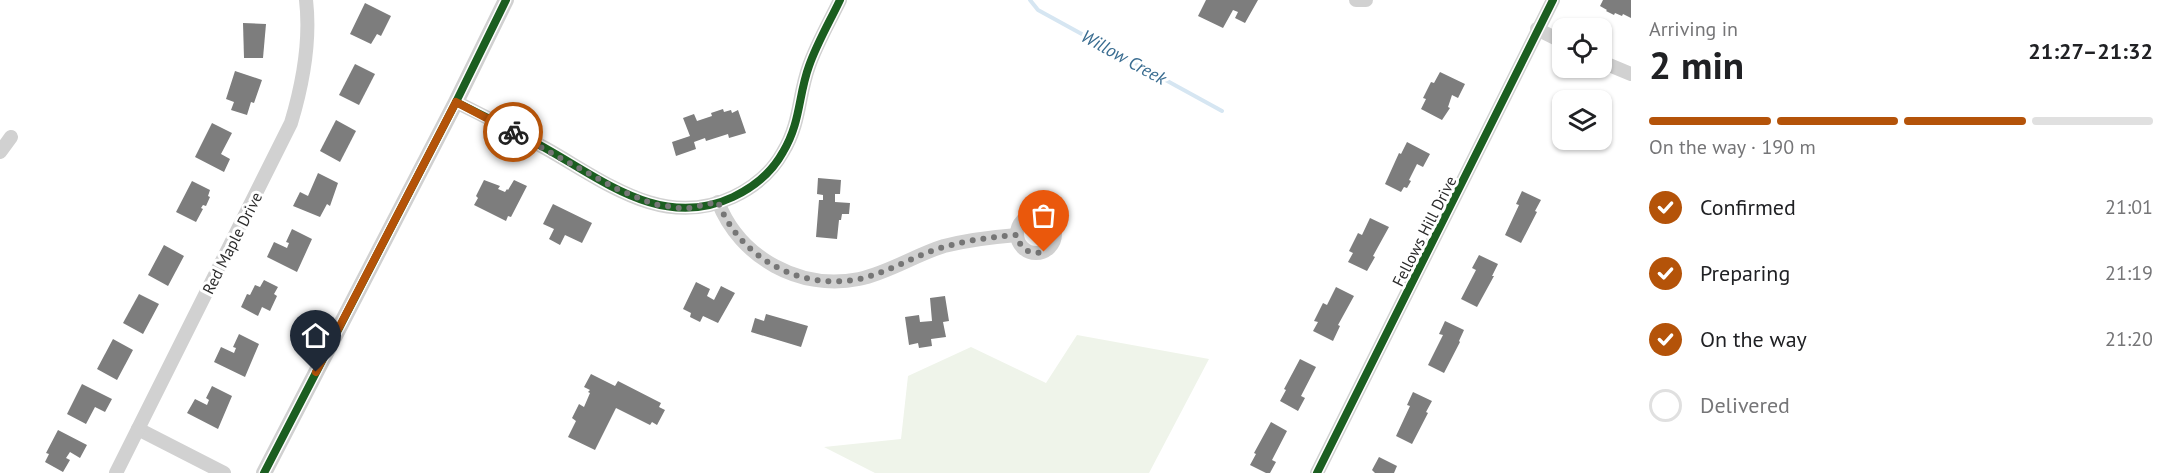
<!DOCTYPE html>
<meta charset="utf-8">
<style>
body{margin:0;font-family:"PT Sans",sans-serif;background:#f2f2f2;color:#202124;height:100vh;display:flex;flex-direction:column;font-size:22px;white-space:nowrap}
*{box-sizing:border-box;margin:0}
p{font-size:20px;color:#757577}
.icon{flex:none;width:33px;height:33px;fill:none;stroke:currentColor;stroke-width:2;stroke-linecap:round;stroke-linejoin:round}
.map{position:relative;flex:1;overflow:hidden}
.panel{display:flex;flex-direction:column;background:#fff;width:540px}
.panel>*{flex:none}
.fabs{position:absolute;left:1552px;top:18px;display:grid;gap:12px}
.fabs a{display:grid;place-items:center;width:60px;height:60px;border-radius:12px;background:#fff;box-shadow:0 2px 4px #0004;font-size:30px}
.pin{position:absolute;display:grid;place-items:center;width:51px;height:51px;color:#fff;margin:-62px -26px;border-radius:50% 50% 50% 0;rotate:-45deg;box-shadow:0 0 6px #0007}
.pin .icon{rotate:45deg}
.courier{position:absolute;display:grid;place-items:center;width:60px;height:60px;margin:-30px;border:4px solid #b45309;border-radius:50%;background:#fff;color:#222;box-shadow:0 2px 8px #0007}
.summary em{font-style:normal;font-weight:800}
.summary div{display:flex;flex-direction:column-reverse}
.summary{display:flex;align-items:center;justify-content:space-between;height:102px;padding:0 18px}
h1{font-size:39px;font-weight:800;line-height:45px}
.bar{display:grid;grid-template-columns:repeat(4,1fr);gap:9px 6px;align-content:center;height:72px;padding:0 18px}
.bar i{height:8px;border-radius:4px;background:#e0e0e0}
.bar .current{background:#b45309}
.bar p{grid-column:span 4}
ol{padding:0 18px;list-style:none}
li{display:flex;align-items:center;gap:18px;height:66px}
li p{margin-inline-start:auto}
li .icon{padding:6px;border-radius:50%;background:#b45309;color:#fff;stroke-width:4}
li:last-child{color:#757577}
li i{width:33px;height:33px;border:3px solid #e0e0e0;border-radius:50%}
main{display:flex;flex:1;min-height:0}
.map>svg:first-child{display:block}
.green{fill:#eff4ea}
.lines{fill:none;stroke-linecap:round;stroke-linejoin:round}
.stream{stroke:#d6e6f2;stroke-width:4}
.building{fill:#7d7d7d}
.minor{stroke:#d1d1d1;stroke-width:14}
.tertiary{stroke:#d1d1d1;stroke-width:16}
.cycleway-casing{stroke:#fff;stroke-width:11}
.cycleway{stroke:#1b5e20;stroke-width:8}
.done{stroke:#767676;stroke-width:6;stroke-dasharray:0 10.8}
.route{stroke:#b45309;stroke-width:8}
.labels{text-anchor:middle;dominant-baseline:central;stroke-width:6;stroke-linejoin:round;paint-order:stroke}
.street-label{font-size:16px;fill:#2c2c2c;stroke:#fff}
.water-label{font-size:18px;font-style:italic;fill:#396c90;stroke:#fff}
</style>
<main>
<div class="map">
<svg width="1631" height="473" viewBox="0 0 1631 473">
<rect width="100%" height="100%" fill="#fff"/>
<!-- green -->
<path class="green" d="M 1077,335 L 1209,359 L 1149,473 L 875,473 L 824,447 L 901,439 L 908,376 L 971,347 L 1046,383 Z"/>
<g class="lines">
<!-- stream -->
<path class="stream" d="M 1030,0 L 1038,10 L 1222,111"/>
</g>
<!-- building -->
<g class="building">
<path d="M 1206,0 L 1258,0 L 1245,23 L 1235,18 L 1238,12 L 1233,10 L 1223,28 L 1198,16 Z"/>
<path d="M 1603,0 L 1631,0 L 1631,18 L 1623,14 L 1622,16 L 1615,13 L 1614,15 L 1606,11 L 1607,10 L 1600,6 Z"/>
<path d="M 365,3 L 391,16 L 381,36 L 377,34 L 371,44 L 350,34 Z"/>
<path d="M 243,23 L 266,24 L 263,58 L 244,58 Z"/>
<path d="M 355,64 L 375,74 L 359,105 L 339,95 Z"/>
<path d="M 235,71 L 262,80 L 254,103 L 251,102 L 247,115 L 231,110 L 234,102 L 226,99 Z"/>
<path d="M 1440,72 L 1465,84 L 1458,98 L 1452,95 L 1448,107 L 1450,108 L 1442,120 L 1421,109 L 1426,99 L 1423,98 L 1431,82 L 1434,83 Z"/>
<path d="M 723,109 L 724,112 L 731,110 L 732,113 L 738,110 L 746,133 L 729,138 L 728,134 L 706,141 L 705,138 L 694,142 L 696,149 L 676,156 L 672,142 L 690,136 L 683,118 L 694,114 L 697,121 L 712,116 L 711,113 Z"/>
<path d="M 336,120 L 356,131 L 340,162 L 320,151 Z"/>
<path d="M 212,123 L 232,133 L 221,154 L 230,159 L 224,172 L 195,157 Z"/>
<path d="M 1407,142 L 1430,154 L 1423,167 L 1417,164 L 1409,180 L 1411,181 L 1407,188 L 1404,187 L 1401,192 L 1385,184 L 1399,153 L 1401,154 Z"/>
<path d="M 318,173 L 338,183 L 330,206 L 327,204 L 320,217 L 293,206 L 300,192 L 308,196 Z"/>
<path d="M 818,178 L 841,180 L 840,194 L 835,194 L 835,202 L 850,203 L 849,214 L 842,214 L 841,220 L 839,220 L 837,239 L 816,237 L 819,200 L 823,200 L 823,195 L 817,194 Z"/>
<path d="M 484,180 L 500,186 L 498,189 L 505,192 L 507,189 L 508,190 L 514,180 L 527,186 L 511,217 L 508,216 L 506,221 L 474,205 L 478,198 L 476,196 Z"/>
<path d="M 192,181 L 210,190 L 208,196 L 210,197 L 206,206 L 203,205 L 201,208 L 203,209 L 196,222 L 176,212 Z"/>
<path d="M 1522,191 L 1541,200 L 1535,211 L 1537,212 L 1521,243 L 1505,235 L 1519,205 L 1516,204 Z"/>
<path d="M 553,204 L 592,223 L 582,243 L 565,235 L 560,245 L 549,239 L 554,229 L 543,224 Z"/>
<path d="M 1370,218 L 1389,227 L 1373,256 L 1375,257 L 1367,271 L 1348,262 L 1353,253 L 1349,251 L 1358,233 L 1362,235 Z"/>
<path d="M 292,229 L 312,239 L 297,272 L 267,257 L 274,242 L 287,248 L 289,243 L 286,242 Z"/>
<path d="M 164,245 L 184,256 L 168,286 L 148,275 Z"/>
<path d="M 1479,255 L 1498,264 L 1492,276 L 1494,276 L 1477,307 L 1461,299 L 1476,270 L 1472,268 Z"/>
<path d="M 264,280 L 278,287 L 274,294 L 277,296 L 270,311 L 262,307 L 258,316 L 241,307 L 247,294 L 250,295 L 255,285 L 260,287 Z"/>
<path d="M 696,282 L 710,289 L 707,296 L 714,300 L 721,286 L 735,293 L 718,323 L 703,316 L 700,322 L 690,317 L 691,313 L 683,309 Z"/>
<path d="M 1336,287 L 1354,296 L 1338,325 L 1340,326 L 1333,341 L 1313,331 L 1318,322 L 1314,321 L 1323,303 L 1327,305 Z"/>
<path d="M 139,294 L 159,304 L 143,334 L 123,323 Z"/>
<path d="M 945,296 L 949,321 L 943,322 L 946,337 L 931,339 L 932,346 L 919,348 L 918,343 L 909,345 L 905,317 L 919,315 L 920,322 L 932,321 L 930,298 Z"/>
<path d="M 766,314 L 808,326 L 801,347 L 751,332 L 755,318 L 764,321 Z"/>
<path d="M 1445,321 L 1464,330 L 1459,341 L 1460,342 L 1444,373 L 1428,365 L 1443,335 L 1439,334 Z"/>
<path d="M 239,334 L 259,344 L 245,377 L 214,362 L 221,347 L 234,353 L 236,348 L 233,347 Z"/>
<path d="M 113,339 L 133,350 L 117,380 L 97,369 Z"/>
<path d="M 1300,359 L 1316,367 L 1301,396 L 1305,398 L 1298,411 L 1280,401 L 1286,390 L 1284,389 Z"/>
<path d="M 591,374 L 615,386 L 618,381 L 661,403 L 659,407 L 665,410 L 657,425 L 652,422 L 650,425 L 616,408 L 595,450 L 568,437 L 576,421 L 572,418 L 579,404 L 584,407 L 590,393 L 588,392 L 590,390 L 584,387 Z"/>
<path d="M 82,384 L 112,399 L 105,412 L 95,407 L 86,424 L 67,414 Z"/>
<path d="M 212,386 L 232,396 L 218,429 L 187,413 L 195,399 L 207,405 L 209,400 L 206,398 Z"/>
<path d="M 1413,392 L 1432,401 L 1426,412 L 1428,413 L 1412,444 L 1396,436 L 1410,406 L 1407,405 Z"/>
<path d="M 1271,422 L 1287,431 L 1272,460 L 1276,462 L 1270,473 L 1266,473 L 1250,465 L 1256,454 L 1254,453 Z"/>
<path d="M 58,430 L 87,445 L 80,458 L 70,452 L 66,458 L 70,460 L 63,472 L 45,462 L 49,454 L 46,453 Z"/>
<path d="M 1379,457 L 1397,466 L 1394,473 L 1375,473 L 1372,470 Z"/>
</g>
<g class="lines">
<!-- minor -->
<g class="minor">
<path d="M 1356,0 L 1366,0"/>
<path d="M 1537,29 L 1563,42"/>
<path d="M 1602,62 L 1631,74"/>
<path d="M 456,102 C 486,117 516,132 545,148 C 604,181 663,230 733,197 C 754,187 772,172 783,152 C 801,122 798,96 809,66 C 817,43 830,21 840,0"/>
<path d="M 0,152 L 11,137"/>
<path d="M 718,202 C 740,258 800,291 859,279 C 888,273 915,255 944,246 C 968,240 992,237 1017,235"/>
<circle cx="1036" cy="234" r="19"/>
<path d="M 138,429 L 224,473"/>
<path d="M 116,473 L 291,123 C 303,83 311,42 306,0"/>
<path d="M 1317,473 L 1553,0"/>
</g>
<!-- tertiary -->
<path class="tertiary" d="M 264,473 L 456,102 L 506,0"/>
<!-- cycleway casing -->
<g class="cycleway-casing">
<g id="cycleway">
<path d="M 456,102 C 486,117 516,132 545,148 C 604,181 663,230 733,197 C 754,187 772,172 783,152 C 801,122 798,96 809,66 C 817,43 830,21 840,0"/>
<path d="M 264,473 L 456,102 L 506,0"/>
<path d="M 1317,473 L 1553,0"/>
</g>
</g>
<!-- cycleway -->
<use href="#cycleway" class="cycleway"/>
</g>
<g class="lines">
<!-- done -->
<path class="done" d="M 513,132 L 617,189 L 653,204 L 685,209 L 718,202 C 740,258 800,291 859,279 C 888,273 915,255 944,247 C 968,240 992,237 1017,235 C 1020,250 1030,255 1044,252"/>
<!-- route -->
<path class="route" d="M 316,372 L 456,102 L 513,132"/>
</g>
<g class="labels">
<!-- street labels -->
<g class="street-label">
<text transform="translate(1424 231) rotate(-63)">Fellows Hill Drive</text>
<text transform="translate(232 243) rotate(-63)">Red Maple Drive</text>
</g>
<!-- water labels -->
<g class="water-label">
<text transform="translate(1124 57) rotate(29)">Willow Creek</text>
</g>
</g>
</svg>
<div class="fabs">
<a><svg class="icon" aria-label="locate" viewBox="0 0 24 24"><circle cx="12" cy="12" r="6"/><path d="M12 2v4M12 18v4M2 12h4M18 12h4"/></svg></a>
<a><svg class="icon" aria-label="layers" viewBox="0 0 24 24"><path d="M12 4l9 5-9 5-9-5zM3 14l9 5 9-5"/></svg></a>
</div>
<div class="pin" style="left:1044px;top:252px;background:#ea580c"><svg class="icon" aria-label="bag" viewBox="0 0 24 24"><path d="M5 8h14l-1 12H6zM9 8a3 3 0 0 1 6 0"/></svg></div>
<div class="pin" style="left:316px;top:372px;background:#1f2937"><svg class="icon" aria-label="home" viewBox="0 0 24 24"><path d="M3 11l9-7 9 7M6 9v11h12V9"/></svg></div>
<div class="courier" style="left:513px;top:132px"><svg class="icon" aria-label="bike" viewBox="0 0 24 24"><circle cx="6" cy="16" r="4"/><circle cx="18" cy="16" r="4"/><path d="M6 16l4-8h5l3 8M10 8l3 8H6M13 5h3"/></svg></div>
</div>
<section class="panel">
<div class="summary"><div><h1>2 min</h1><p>Arriving in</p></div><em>21:27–21:32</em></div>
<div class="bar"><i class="current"></i><i class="current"></i><i class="current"></i><i></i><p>On the way · 190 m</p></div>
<ol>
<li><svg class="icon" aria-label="check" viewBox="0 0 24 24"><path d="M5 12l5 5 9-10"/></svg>Confirmed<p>21:01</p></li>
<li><svg class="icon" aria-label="check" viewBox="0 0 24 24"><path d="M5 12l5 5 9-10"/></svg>Preparing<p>21:19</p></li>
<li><svg class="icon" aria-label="check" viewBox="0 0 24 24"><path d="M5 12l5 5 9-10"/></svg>On the way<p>21:20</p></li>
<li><i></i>Delivered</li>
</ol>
</section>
</main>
